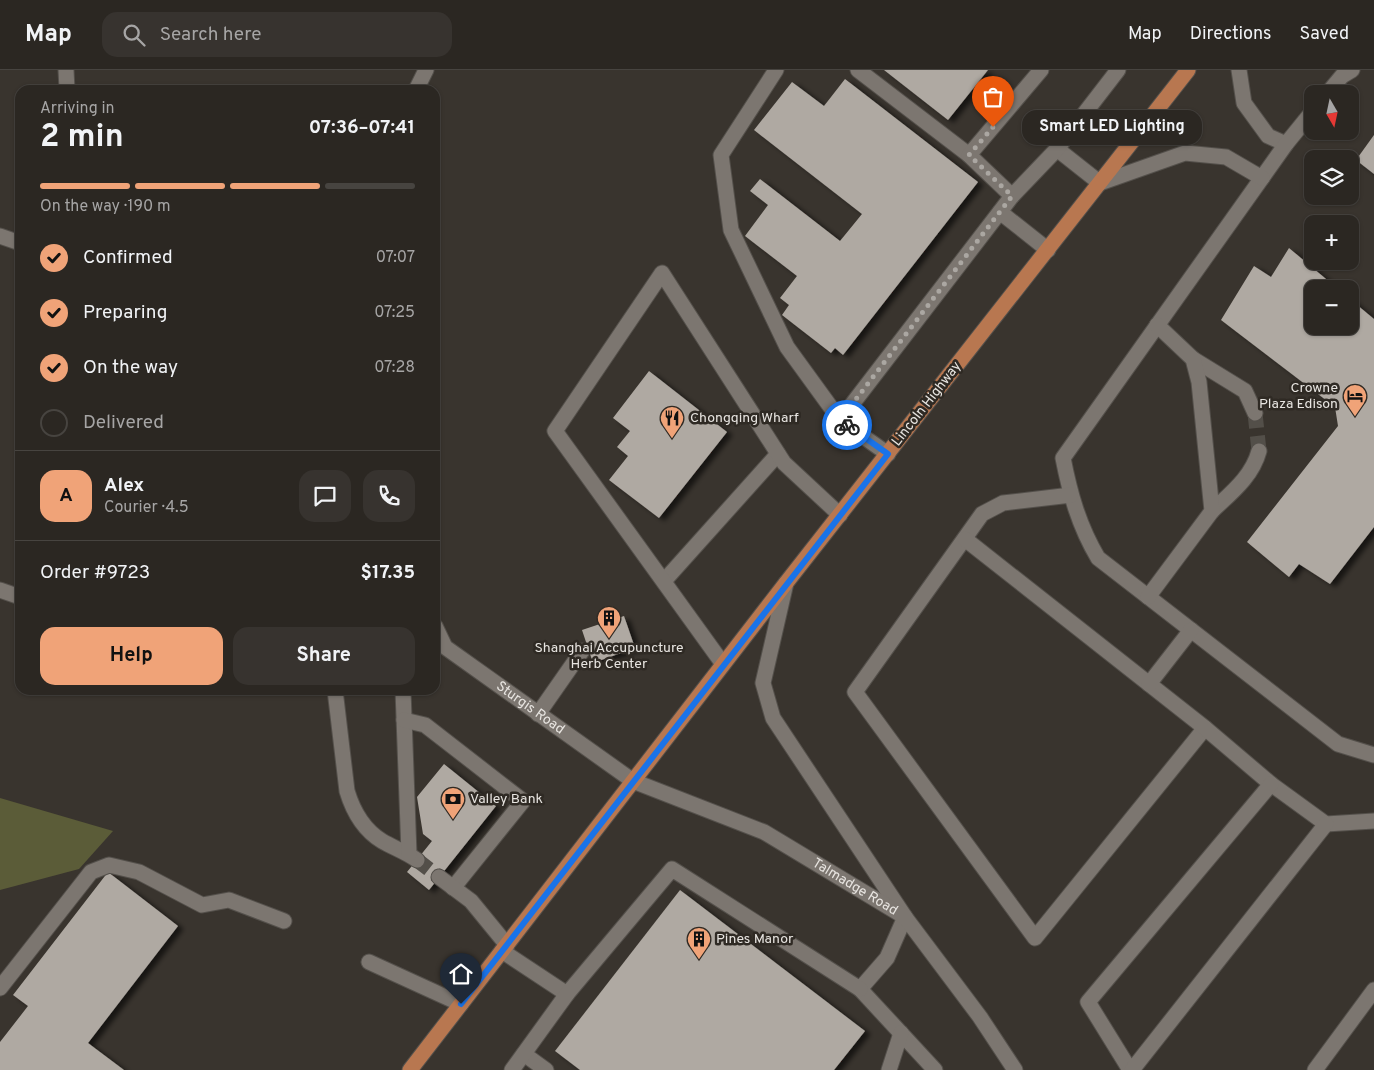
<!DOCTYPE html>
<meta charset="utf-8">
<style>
body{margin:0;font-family:Overpass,sans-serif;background:#37332f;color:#f1f3f6;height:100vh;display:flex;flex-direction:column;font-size:19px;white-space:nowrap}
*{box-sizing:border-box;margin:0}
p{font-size:16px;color:#a6a5a5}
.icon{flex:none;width:28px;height:28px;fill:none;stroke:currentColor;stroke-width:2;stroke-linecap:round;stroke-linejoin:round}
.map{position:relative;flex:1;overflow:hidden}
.panel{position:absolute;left:15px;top:15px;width:425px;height:610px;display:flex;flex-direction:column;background:#2b2722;border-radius:15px;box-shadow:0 1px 4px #0004,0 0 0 1px #474440}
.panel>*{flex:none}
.needle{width:32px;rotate:171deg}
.controls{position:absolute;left:1304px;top:15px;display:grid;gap:10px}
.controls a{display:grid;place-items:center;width:55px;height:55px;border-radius:10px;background:#2b2722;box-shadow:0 1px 4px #0004,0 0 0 1px #474440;font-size:25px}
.pin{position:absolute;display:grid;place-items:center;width:42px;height:42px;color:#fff;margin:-51px -21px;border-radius:50% 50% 50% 0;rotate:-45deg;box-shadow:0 0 5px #0007}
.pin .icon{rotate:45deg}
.courier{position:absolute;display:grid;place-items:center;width:50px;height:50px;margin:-25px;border:4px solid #1a73e8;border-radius:50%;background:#fff;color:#222;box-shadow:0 1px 6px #0007}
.bubble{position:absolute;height:35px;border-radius:15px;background:#2b2722;box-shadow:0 1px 4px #0004,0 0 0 1px #474440;font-size:16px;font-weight:700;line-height:35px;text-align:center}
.headline em{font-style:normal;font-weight:700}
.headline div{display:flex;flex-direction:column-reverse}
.headline{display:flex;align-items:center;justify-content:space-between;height:85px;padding:0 25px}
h1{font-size:32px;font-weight:700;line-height:38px}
.bar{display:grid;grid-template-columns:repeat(4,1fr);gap:8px 5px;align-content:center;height:60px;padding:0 25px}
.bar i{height:6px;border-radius:4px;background:#474440}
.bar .active{background:#f0a378}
.bar p{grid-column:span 4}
.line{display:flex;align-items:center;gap:12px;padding:0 25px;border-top:1px solid #474440}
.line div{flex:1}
.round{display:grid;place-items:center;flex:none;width:52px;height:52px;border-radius:15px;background:#37332f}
ol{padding:0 25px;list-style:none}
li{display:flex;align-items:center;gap:15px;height:55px}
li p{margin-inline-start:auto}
li .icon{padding:5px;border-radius:50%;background:#f0a378;color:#111;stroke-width:4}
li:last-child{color:#a6a5a5}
li i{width:28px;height:28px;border:2px solid #474440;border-radius:50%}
.cta{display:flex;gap:10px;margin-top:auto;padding:10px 25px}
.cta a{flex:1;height:58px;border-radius:15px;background:#f0a378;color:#111;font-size:20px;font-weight:700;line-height:58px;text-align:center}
.cta a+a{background:#37332f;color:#f1f3f6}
header{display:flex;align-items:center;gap:30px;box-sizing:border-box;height:70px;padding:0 25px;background:#2b2722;border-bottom:1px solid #474440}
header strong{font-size:24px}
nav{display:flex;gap:28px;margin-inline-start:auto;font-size:18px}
.search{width:350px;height:45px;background:#37332f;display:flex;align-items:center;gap:12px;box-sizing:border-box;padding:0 18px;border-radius:15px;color:#a6a5a5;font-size:19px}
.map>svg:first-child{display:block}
.green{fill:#5b5c38}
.building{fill:#afa9a2;filter:url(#shadow)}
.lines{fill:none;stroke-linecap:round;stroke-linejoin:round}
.minor-tunnel{stroke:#534f49;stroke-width:15;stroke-dasharray:15 8;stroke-linecap:butt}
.minor-casing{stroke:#54504b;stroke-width:17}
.major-casing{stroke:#54504b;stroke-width:17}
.minor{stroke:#7c7670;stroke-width:15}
.major{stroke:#b87750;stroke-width:15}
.done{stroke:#aba7a2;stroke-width:5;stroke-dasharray:0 9}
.route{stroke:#1a73e8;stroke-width:6}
.labels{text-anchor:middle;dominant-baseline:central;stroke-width:5;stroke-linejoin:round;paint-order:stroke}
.poi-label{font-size:14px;fill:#e8e5e1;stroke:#2f2a24;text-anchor:start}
.street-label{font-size:14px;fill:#e8e5e1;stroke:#2f2a24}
</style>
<header>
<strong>Map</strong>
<div class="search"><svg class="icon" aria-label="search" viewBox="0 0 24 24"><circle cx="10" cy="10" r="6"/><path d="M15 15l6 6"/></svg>Search here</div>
<nav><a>Map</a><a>Directions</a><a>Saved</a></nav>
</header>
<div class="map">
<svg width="1374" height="1000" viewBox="0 0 1374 1000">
<defs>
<filter id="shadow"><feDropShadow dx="5.5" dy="3" stdDeviation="2.5" flood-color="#0009"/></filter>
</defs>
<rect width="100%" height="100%" fill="#39342e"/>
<!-- green -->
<path class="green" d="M 0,728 L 113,761 L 79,799 L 0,820 Z"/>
<!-- building -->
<g class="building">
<path d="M 884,0 L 988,0 L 948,50 Z"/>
<path d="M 845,9 L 978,112 L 843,285 L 835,278 L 831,283 L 782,245 L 789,235 L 780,228 L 797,206 L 745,166 L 768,135 L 750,121 L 760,109 L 840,171 L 862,144 L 754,60 L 792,12 L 824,36 Z"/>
<path d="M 1374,65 L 1374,104 L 1356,90 Z"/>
<path d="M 1289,178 L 1338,219 L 1312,219 L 1312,256 L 1350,256 L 1350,229 L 1374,249 L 1374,457 L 1330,514 L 1299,494 L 1289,507 L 1247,472 L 1338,356 L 1335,337 L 1221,250 L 1254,196 L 1271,207 Z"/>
<path d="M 649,301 L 727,362 L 659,448 L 609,410 L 628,386 L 617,377 L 630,361 L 613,348 Z"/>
<path d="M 624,546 L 635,578 L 593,593 L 582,560 Z"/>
<path d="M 444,694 L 496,736 L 429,820 L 407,802 L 432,771 L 423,764 L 417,727 Z"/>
<path d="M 108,802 L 178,856 L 88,973 L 124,1000 L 0,1000 L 0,972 L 28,936 L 13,925 Z"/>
<path d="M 680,820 L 865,961 L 834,1000 L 580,1000 L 555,981 Z"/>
</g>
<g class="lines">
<!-- minor-tunnel -->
<g class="minor-tunnel">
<path d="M 1255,343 L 1259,381"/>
<path d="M 417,790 L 439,807"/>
</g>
<!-- minor casing -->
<g class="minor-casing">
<g id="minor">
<path d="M 66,0 L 67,20"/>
<path d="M 776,0 L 721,85 L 731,160 L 787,277 L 840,350"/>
<path d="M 858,0 L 969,85 L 1012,126 L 840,350 L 888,384"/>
<path d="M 1239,0 L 1244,33 L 1268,66 L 1286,74"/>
<path d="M 416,20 L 426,0"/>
<path d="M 1327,24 L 1342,6 L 1352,0"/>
<path d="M 1312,42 L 1286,74 L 1063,388 C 1070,424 1079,456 1098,488 L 1338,674 L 1374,685"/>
<path d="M 1057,79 L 1100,113 L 1185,83 L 1226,87 L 1262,108"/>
<path d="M 969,85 L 1041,0"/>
<path d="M 1012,126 L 1057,79 L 1118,0"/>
<path d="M 1000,142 L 1048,180"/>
<path d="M 0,166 L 20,173"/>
<path d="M 1193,289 L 1245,321 L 1255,343"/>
<path d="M 1071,425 L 1003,433 L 982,444 L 855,622 L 1035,868 L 1205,658"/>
<path d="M 1212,441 C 1231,423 1252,407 1259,381"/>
<path d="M 965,469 L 1205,658 L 1271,714 L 1326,754 L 1374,751"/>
<path d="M 664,511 L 778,384"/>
<path d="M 786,513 L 763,613 L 773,648 L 905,847 L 887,888 L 860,919 L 935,1000"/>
<path d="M 0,520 L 20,527"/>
<path d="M 1148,527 L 1212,441 L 1199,312 L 1193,289 L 1157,255"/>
<path id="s1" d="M 435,556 L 445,577 L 633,711 L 764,762 L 905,847 L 980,947 L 1015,1000"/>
<path d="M 723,594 L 555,361 L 662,203 L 784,393 L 840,445"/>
<path d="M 1149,614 L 1191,560"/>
<path d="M 335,620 L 347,721 C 353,741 364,760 382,771 C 394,778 406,782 417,790"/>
<path d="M 403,620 L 409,784"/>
<path d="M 538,644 L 582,581"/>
<path d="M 404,650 L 425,655 L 523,731 L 453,818"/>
<path d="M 439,807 L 471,831 L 507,875"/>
<path d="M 502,881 L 567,924"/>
<path d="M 369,892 L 461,934"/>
<path d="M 0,918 L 91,802 L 109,795 L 139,802 L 202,835 L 229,830 L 284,851"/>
<path d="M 524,984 L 546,1000"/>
<path d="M 512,1000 L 567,924 L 672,799 L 860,919"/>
<path d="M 889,1000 L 901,963"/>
<path d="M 1130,1000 L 1088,932 L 1271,714"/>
<path d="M 1132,1000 L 1326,754"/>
<path d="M 1315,1000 L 1374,920"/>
</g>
</g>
<!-- major casing -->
<g class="major-casing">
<path id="major" d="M 410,1000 L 786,513 L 1188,0"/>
</g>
<!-- minor -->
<use href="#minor" class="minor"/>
<!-- major -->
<use href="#major" class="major"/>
</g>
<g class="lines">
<!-- done -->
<path class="done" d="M 847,355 L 840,350 L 1012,126 L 969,85 L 993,57"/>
<!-- route -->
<path class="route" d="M 461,934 L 888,384 L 847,355"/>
</g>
<!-- icons -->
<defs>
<g id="hotel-pin" transform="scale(1.25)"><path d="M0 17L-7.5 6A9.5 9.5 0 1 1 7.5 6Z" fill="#f0a378" stroke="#2f2a24"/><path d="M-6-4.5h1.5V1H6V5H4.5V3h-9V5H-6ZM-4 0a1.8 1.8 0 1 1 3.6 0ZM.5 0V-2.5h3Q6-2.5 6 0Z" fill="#111"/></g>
<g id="restaurant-pin" transform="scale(1.25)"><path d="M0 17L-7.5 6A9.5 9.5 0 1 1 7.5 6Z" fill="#f0a378" stroke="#2f2a24"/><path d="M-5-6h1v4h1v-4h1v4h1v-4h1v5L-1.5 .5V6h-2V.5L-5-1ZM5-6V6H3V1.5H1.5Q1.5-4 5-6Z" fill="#111"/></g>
<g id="building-pin" transform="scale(1.25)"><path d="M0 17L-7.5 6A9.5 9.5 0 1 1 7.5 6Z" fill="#f0a378" stroke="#2f2a24"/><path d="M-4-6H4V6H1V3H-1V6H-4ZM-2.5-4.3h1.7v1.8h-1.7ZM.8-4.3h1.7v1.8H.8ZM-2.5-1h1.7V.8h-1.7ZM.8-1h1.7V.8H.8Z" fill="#111"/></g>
<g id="bank-pin" transform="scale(1.25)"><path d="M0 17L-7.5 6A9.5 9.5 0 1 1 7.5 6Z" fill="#f0a378" stroke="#2f2a24"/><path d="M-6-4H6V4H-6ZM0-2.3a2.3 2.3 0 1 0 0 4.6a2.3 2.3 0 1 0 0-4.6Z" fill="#111"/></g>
</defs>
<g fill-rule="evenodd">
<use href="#hotel-pin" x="1355" y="326"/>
<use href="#restaurant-pin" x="672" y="348"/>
<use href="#building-pin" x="609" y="548"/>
<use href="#bank-pin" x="453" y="729"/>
<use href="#building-pin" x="699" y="869"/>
</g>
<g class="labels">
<!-- poi labels -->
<g class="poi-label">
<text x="1338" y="318" text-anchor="end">Crowne<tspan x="1338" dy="16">Plaza Edison</tspan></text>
<text x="690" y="348">Chongqing Wharf</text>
<text x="609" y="578" text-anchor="middle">Shanghai Accupuncture<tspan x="609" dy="16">Herb Center</tspan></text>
<text x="470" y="729">Valley Bank</text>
<text x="716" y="869">Pines Manor</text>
</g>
<!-- street labels -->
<g class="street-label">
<text transform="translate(927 334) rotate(-52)">Lincoln Highway</text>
<text stroke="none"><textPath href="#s1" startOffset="128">Sturgis Road</textPath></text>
<text stroke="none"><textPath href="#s1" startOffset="501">Talmadge Road</textPath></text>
</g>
</g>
</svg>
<div class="controls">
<a><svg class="needle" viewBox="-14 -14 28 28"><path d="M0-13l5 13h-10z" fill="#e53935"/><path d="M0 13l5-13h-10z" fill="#a6a5a5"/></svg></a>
<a><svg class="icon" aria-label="layers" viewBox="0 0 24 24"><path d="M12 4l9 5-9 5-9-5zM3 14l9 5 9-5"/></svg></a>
<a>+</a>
<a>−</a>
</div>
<div class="pin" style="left:993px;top:57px;background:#ea580c"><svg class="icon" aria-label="bag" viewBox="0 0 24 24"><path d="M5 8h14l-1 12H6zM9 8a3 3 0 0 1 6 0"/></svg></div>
<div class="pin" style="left:461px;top:934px;background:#1f2937"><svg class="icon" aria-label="home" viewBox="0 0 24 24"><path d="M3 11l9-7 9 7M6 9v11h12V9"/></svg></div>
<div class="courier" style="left:847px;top:355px"><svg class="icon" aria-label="bike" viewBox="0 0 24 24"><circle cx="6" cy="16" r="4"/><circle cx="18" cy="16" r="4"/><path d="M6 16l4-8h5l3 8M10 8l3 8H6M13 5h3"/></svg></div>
<div class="bubble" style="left:1022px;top:40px;width:180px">Smart LED Lighting</div>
<section class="panel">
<div class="headline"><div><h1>2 min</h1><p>Arriving in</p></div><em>07:36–07:41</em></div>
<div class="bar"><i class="active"></i><i class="active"></i><i class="active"></i><i></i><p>On the way · 190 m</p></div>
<ol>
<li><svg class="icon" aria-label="check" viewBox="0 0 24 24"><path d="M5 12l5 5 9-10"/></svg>Confirmed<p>07:07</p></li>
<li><svg class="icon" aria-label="check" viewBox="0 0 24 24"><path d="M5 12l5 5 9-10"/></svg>Preparing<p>07:25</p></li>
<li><svg class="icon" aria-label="check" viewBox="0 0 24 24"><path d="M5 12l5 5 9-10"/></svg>On the way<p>07:28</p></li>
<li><i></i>Delivered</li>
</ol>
<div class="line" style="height:90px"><b class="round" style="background:#f0a378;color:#111">A</b><div><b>Alex</b><p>Courier · 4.5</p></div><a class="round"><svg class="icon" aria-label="chat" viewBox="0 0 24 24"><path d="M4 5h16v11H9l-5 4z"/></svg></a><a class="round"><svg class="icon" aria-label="phone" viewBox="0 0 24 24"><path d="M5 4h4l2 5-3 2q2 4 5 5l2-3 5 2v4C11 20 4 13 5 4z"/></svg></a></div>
<div class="line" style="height:65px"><div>Order #9723</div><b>$17.35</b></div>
<div class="cta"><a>Help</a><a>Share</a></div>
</section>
</div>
